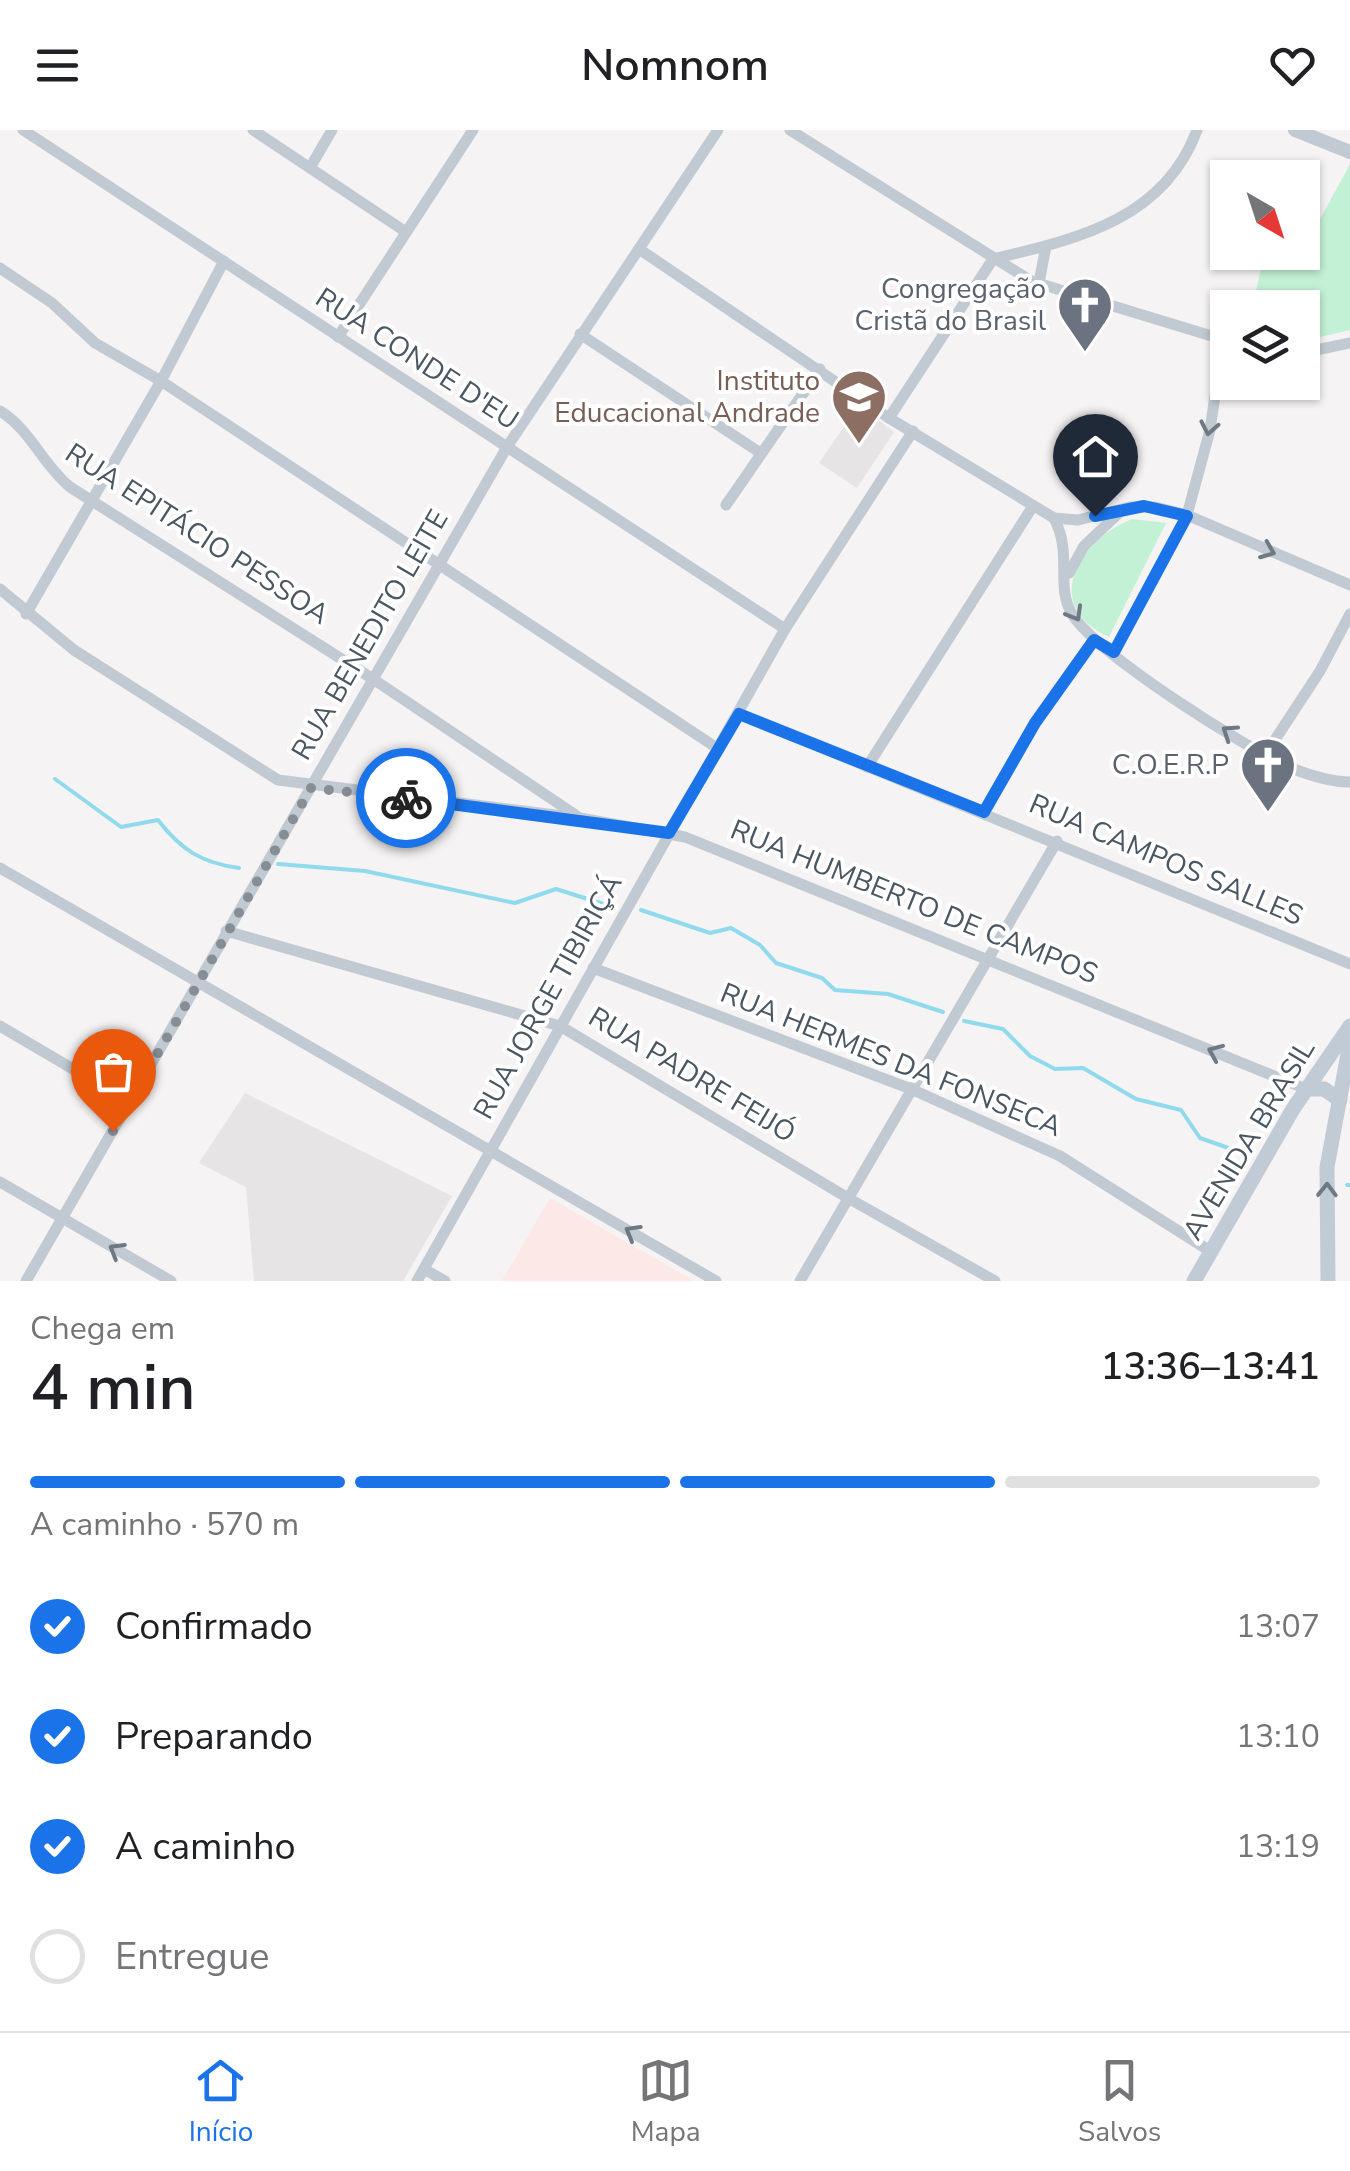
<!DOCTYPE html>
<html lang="pt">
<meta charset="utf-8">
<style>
body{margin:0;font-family:"Nunito Sans",sans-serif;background:#f6f6f6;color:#202124;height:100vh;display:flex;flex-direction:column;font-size:38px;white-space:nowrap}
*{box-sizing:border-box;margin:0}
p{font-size:32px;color:#757577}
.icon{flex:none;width:55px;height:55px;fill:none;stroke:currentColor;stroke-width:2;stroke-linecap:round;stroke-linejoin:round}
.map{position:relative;height:1151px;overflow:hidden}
.sheet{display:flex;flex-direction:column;background:#fff;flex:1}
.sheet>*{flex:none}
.needle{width:65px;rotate:141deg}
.fabs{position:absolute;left:1210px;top:30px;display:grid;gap:20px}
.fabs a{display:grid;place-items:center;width:110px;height:110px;border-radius:0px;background:#fff;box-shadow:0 2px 8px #0004;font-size:50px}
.pin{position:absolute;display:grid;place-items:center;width:85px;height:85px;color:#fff;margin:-102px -42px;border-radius:50% 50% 50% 0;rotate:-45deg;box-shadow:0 0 10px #0007}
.pin .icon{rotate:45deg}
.courier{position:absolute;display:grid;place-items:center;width:100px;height:100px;margin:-50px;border:8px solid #1a73e8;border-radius:50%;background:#fff;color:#222;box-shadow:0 2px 12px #0007}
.headline em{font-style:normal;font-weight:600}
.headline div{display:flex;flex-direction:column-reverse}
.headline{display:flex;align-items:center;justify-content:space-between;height:170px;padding:0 30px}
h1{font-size:65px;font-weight:600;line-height:75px}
.bar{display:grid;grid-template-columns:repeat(4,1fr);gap:15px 10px;align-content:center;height:120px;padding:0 30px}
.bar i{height:12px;border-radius:8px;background:#e0e0e0}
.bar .current{background:#1a73e8}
.bar p{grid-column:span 4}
ol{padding:0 30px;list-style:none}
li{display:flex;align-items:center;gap:30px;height:110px}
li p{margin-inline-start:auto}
li .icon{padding:10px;border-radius:50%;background:#1a73e8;color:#fff;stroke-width:4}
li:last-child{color:#757577}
li i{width:55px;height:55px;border:5px solid #e0e0e0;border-radius:50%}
header{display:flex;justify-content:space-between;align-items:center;height:130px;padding:0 30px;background:#fff;font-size:45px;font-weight:600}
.tabs{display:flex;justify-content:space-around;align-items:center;height:140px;border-top:2px solid #e0e0e0;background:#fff;font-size:28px;color:#757577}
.tabs a{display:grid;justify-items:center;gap:5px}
.tabs .current{color:#1a73e8}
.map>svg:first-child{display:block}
.education{fill:#e6e4e5}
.medical{fill:#fce8e6}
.green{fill:#c3f1d5}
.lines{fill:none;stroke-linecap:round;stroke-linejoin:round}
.stream{stroke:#90daee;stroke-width:4}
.minor{stroke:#c1cad2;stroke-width:11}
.tertiary{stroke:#c1cad2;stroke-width:14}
.secondary{stroke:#c1cbd6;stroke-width:15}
.oneway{stroke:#6e7983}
.oneway2{stroke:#6e7984}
.done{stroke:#868d94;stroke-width:10;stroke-dasharray:0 18}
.route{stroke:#1a73e8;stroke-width:12}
.labels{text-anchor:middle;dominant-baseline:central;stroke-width:8;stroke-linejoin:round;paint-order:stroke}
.worship-label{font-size:28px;fill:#5b616d;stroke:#fff;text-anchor:end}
.street-label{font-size:28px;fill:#4a5661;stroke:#fff}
.education-label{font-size:28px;fill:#785e54;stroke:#fff;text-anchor:end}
</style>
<header><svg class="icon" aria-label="menu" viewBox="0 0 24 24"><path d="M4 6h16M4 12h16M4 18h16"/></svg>Nomnom<svg class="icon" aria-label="heart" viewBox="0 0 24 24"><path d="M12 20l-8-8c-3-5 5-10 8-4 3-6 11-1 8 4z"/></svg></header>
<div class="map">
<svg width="1350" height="1151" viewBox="0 0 1350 1151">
<rect width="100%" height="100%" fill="#f5f3f3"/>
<!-- education -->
<g class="education">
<path d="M 859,275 L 894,302 L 857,358 L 819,333 Z"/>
<path d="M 245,963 L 452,1066 L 403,1151 L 254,1151 L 246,1057 L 199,1033 Z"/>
</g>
<!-- medical -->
<path class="medical" d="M 550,1068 L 694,1151 L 502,1151 Z"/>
<!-- green -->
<g class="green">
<path d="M 1350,34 L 1350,200 L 1303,211 L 1302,178 L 1252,177 L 1265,123 L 1302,122 L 1303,113 L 1307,113 Z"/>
<path d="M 1132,389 L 1166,393 L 1109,507 C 1040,475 1078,411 1132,389 Z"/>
</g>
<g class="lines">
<!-- stream -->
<g class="stream">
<path d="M 55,649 L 121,697 L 158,690 C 181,720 202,733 239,738"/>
<path d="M 278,734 L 365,741 L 515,773 L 556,759 L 610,776"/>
<path d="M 641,780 L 710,803 L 731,798 L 760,815 L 776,833 L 822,848 L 835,860 L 888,864 L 943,882"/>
<path d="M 964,891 L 1003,899 L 1030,926 L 1055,939 L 1083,938 L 1136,969 L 1181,980 L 1200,1008 L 1240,1022"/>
<path d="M 1347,1055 L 1350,1055"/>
</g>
<!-- minor -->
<g class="minor">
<path d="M 23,0 L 785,499"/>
<path d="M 253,0 L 406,102"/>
<path d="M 790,0 L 1031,151 L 1228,211"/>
<path d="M 311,36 L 332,0"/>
<path d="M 639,119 L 889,288 L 1054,388 L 1078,390 L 1130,377 L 1155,377 L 1187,385 L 1350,455"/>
<path d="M 0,138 L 52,173 L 95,213 L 161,251 L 717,618"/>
<path d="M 1039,153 L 1046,116"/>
<path d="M 580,204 L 759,322"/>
<path d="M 338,207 L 473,0"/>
<path d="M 1302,223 L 1350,213"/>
<path d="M 0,281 C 31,300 42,334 70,357 L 373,549 L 577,686"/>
<path d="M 889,288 L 993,129 C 1076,109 1164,90 1197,0"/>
<path d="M 726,375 L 820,239"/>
<path d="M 1054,388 C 1073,424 1055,456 1072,484 C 1095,523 1245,618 1291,638 C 1309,645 1330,652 1350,652"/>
<path d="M 1069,443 L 1084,416 L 1121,381"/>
<path d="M 0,459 L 74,520 L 278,650 L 580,688 L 685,707 L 1306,959"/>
<path d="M 26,484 L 161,251 L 224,131"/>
<path d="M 1114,522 L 1187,385 L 1210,300 L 1223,210"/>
<path d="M 739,584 L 1350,834"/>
<path d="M 1265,625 L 1320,541 L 1350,484"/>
<path d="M 867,637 L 1033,376"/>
<path d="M 984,681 L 1035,593 L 1094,510"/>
<path d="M 0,738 L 716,1151"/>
<path d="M 226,801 L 560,896 L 848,1068 L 995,1151"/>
<path d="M 593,838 L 911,959 L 1060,1026 L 1210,1121"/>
<path d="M 0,896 L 129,972"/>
<path d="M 0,1052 L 171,1151"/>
<path d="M 424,1139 L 445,1151"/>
<path d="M 26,1151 L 507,317 L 718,0"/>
<path d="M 417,1151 L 785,499 L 913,301"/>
<path d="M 800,1151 L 1057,711"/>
</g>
<!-- tertiary -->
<path class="tertiary" d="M 1295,0 L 1350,22"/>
<!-- secondary -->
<g class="secondary">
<path d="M 1306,959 L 1324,959 L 1340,970"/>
<path d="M 1194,1151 L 1293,979 L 1350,896"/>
<path d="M 1328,1151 L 1327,1037 L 1350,913"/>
</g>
</g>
<!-- one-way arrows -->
<defs><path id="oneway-chevron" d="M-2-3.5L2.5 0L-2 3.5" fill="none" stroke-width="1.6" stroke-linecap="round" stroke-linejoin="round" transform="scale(2.5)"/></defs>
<g class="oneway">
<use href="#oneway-chevron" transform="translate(1209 298) rotate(101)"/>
<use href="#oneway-chevron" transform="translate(1268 421) rotate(22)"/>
<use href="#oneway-chevron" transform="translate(1075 484) rotate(60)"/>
<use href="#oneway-chevron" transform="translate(1229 602) rotate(-146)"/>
<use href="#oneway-chevron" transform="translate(1215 922) rotate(-157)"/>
<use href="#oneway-chevron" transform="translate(632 1102) rotate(-150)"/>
<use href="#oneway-chevron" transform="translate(116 1120) rotate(-149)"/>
</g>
<use class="oneway2" href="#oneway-chevron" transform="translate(1327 1060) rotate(-89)"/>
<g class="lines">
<!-- done -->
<path class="done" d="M 113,1001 L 311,658 L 406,668"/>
<!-- route -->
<path class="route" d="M 406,668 L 669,703 L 739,584 L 984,682 L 1035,593 L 1094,510 L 1114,522 L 1187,386 L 1144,376 L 1095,386"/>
</g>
<!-- icons -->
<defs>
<g id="church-pin" transform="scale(2.875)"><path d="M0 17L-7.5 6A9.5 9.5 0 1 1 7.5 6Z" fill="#6b7280" stroke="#fff"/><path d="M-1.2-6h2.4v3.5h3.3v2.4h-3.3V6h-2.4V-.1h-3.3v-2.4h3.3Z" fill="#fff"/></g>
<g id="school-pin" transform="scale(2.875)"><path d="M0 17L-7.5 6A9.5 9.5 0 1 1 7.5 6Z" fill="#8d6e63" stroke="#fff"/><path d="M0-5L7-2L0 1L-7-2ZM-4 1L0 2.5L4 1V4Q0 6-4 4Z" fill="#fff"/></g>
</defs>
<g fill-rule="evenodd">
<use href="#church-pin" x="1085" y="175"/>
<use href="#school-pin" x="859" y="267"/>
<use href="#church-pin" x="1268" y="635"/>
</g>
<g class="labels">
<!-- worship labels -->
<g class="worship-label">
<text x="1046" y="159">Congregação<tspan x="1046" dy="32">Cristã do Brasil</tspan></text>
<text x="1229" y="635">C.O.E.R.P</text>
</g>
<!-- street labels -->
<g class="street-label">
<text transform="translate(417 229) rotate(33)">RUA CONDE D'EU</text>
<text transform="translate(197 404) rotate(33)">RUA EPITÁCIO PESSOA</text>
<text transform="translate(370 505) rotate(-60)">RUA BENEDITO LEITE</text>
<text transform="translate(1166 730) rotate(23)">RUA CAMPOS SALLES</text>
<text transform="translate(914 772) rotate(22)">RUA HUMBERTO DE CAMPOS</text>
<text transform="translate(548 867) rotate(-61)">RUA JORGE TIBIRIÇÁ</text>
<text transform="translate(891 930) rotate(22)">RUA HERMES DA FONSECA</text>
<text transform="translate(692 945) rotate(31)">RUA PADRE FEIJÓ</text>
<text transform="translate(1249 1010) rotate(-59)">AVENIDA BRASIL</text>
</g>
<!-- education labels -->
<g class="education-label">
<text x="820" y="251">Instituto<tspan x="820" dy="32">Educacional Andrade</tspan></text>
</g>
</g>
</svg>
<div class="fabs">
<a><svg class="needle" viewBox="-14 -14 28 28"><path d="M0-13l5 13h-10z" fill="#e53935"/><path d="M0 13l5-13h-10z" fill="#757577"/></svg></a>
<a><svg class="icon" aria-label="layers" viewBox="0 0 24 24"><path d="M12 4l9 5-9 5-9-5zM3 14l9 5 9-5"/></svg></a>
</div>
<div class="pin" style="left:113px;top:1001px;background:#ea580c"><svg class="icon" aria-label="bag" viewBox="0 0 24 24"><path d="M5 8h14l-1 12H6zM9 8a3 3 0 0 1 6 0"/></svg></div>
<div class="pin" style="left:1095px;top:386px;background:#1f2937"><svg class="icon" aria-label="home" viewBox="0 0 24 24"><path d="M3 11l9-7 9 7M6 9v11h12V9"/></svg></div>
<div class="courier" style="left:406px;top:668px"><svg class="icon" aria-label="bike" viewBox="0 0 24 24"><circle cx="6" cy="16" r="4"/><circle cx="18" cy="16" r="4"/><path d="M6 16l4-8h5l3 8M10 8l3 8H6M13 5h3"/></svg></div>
</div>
<section class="sheet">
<div class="headline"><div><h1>4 min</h1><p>Chega em</p></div><em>13:36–13:41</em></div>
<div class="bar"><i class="current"></i><i class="current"></i><i class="current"></i><i></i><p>A caminho · 570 m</p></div>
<ol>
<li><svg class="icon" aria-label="check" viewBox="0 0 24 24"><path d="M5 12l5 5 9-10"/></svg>Confirmado<p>13:07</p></li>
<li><svg class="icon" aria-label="check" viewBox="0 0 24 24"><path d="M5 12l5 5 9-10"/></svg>Preparando<p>13:10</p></li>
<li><svg class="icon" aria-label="check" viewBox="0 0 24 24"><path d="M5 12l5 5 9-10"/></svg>A caminho<p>13:19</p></li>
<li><i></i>Entregue</li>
</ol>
</section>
<nav class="tabs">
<a class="current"><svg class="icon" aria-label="home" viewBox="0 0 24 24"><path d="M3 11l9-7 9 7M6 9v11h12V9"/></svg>Início</a>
<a><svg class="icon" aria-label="map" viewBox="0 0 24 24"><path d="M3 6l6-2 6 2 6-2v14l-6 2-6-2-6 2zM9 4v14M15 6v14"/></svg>Mapa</a>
<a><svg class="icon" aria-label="saved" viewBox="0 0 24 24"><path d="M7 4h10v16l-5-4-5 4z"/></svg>Salvos</a>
</nav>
